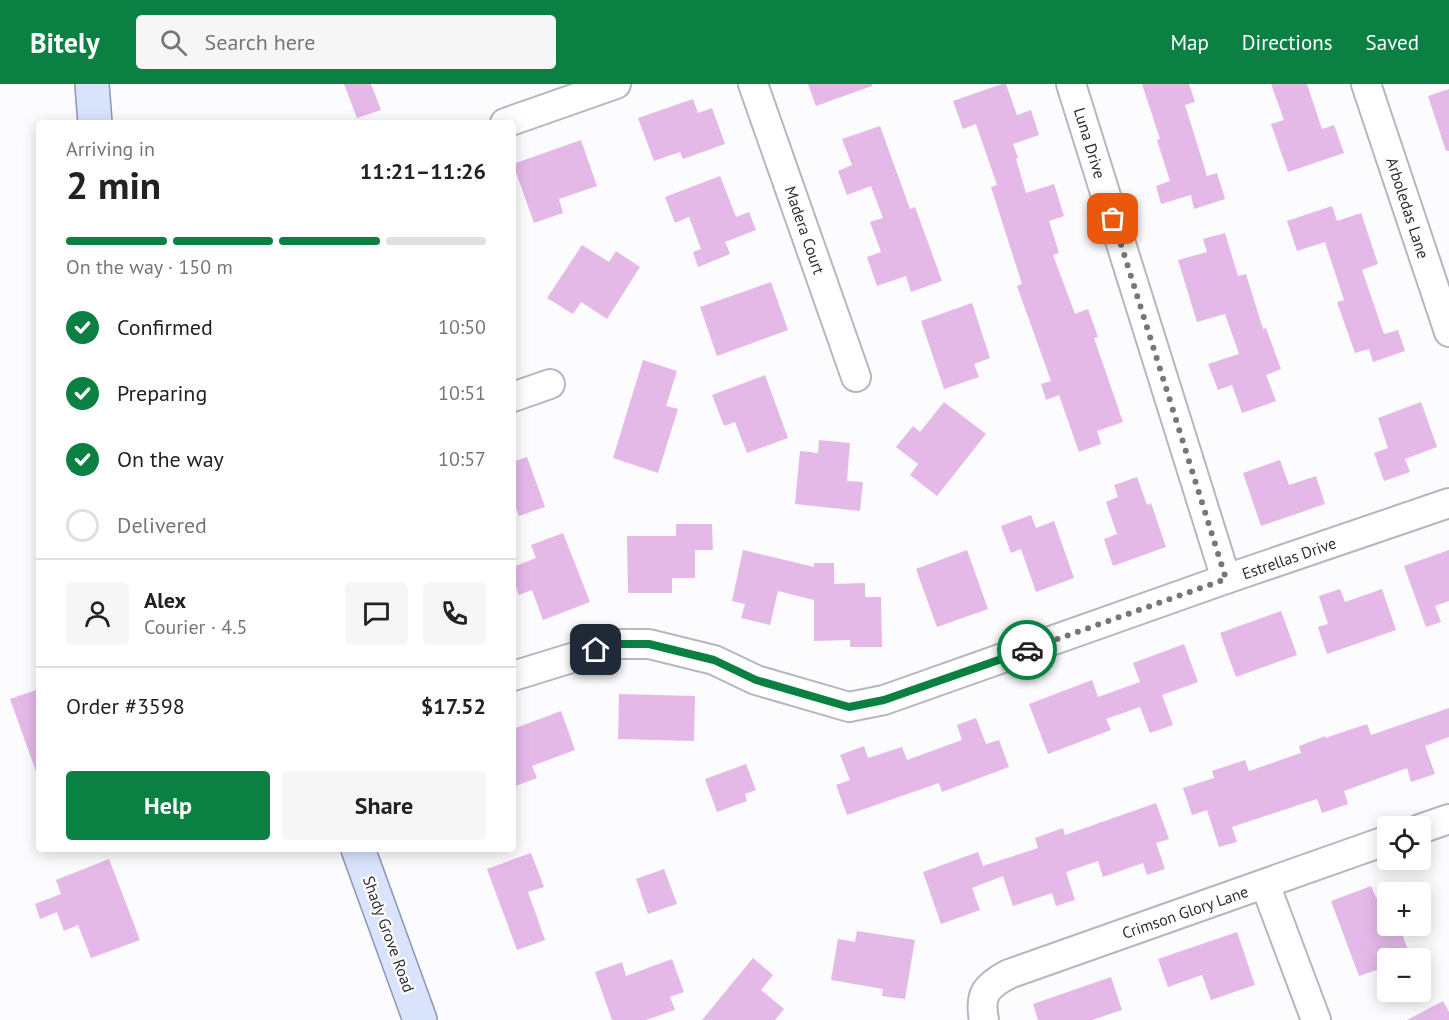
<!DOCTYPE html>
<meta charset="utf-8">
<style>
body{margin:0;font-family:"PT Sans",sans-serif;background:#f6f6f6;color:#222;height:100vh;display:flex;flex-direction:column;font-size:22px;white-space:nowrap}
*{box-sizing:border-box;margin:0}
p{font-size:20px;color:#767676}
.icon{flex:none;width:33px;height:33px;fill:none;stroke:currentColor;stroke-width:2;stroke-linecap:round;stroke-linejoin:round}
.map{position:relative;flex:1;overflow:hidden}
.details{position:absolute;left:36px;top:36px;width:480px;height:732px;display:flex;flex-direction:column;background:#fff;border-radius:6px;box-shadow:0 3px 15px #0003}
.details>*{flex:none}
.tools{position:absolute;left:1377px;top:732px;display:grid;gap:12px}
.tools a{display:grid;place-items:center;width:54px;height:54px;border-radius:6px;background:#fff;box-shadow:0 3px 15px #0003;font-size:30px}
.pin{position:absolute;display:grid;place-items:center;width:51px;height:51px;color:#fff;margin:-26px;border-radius:12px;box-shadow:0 3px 9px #0006}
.courier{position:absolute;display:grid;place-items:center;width:60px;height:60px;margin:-30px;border:4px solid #0b8043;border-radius:50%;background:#fff;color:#222;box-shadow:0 2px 8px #0007}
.head em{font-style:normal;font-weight:800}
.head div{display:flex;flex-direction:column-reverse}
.head{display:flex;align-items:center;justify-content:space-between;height:102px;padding:0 30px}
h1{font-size:39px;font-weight:800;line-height:45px}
.bar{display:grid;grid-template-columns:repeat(4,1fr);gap:9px 6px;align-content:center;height:72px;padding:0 30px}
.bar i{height:8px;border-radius:4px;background:#e0e0e0}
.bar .active{background:#0b8043}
.bar p{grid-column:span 4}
.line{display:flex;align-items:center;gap:15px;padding:0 30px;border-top:2px solid #e0e0e0}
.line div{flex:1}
.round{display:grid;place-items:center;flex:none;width:63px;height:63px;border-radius:6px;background:#f6f6f6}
ol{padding:0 30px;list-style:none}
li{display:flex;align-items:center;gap:18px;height:66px}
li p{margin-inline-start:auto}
li .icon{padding:6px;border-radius:50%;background:#0b8043;color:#fff;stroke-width:4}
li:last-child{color:#767676}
li i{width:33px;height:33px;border:3px solid #e0e0e0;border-radius:50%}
.button{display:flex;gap:12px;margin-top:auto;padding:12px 30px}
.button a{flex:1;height:69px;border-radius:6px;background:#0b8043;color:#fff;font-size:24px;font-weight:800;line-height:69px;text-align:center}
.button a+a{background:#f6f6f6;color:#222}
header{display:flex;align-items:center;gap:36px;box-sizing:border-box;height:84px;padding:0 30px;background:#0b8043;color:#fff}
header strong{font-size:28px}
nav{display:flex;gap:33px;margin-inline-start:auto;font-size:21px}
.search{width:420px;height:54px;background:#f6f6f6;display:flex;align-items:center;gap:15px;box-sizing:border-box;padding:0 21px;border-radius:6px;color:#767676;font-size:22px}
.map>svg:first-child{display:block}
.building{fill:#e4b9e8}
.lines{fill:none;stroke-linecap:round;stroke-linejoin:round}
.minor-casing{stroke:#b7b5c0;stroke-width:32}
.major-casing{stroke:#8d99b4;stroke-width:36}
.minor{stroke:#fff;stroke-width:28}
.major{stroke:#d9e4fc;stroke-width:33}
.done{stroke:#777679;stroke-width:6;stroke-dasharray:0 10.8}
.route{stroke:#0b8043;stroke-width:8}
.labels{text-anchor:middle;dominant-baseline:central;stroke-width:4.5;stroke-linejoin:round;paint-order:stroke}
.street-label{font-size:16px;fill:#2f2e32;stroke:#fff}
</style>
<header>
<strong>Bitely</strong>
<div class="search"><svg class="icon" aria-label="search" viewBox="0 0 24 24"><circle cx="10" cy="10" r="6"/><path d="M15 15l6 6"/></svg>Search here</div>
<nav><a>Map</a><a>Directions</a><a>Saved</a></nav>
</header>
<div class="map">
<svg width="1449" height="936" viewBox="0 0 1449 936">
<rect width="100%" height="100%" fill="#fcfbfd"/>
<!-- building -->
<g class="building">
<path d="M 344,0 L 371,0 L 381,26 L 357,34 Z"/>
<path d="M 808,0 L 872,0 L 872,2 L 816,22 Z"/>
<path d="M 1002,0 L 1006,0 L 1017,31 L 1031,26 L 1039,51 L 1013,60 L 1018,74 L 1016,75 L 1026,109 L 1054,100 L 1064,132 L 1049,137 L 1059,169 L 1053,171 L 1075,230 L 1088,225 L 1098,253 L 1094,254 L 1123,338 L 1097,347 L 1101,360 L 1079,368 L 1059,311 L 1046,316 L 1041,300 L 1051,297 L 1017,202 L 1022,200 L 991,103 L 997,101 L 976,40 L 963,45 L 953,17 Z"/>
<path d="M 1142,0 L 1189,0 L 1195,18 L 1185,21 L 1207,92 L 1217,89 L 1225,115 L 1194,125 L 1191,111 L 1161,120 L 1156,102 L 1170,97 L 1157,56 L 1160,55 Z"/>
<path d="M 1271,0 L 1307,0 L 1322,45 L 1334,41 L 1344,69 L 1288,88 L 1271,40 L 1284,36 Z"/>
<path d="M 1449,5 L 1449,67 L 1446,67 L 1428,12 Z"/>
<path d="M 693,15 L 698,29 L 712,24 L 725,60 L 683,75 L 680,68 L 654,77 L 638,34 Z"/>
<path d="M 880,42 L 910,125 L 915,123 L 942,197 L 911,208 L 906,192 L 877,202 L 867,173 L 881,168 L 870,138 L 883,134 L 871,102 L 847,111 L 838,87 L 852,81 L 842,55 Z"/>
<path d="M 581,56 L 597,102 L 559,115 L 563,129 L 534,139 L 513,80 Z"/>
<path d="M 720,92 L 736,133 L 749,128 L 756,146 L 725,158 L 730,170 L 698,183 L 693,168 L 701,165 L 689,133 L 675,139 L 665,113 Z"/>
<path d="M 1332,122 L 1337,137 L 1361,129 L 1378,180 L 1362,186 L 1384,250 L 1398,246 L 1405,267 L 1373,278 L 1369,265 L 1355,269 L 1337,218 L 1344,216 L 1325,158 L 1297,167 L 1287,137 Z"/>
<path d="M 1225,149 L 1238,192 L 1246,190 L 1263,245 L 1266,244 L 1281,285 L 1266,291 L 1276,317 L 1242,329 L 1232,301 L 1218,306 L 1208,280 L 1239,270 L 1225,230 L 1197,238 L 1178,176 L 1207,168 L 1203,155 Z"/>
<path d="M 582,161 L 609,178 L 616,167 L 640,183 L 607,235 L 581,218 L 573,230 L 547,214 Z"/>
<path d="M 771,198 L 788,246 L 717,272 L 700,223 Z"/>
<path d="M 972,219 L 990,274 L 974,280 L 979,293 L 944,305 L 921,237 Z"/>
<path d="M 643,276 L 677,287 L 666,322 L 678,325 L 658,389 L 613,374 Z"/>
<path d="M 765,291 L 788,354 L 747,369 L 735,338 L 724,342 L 712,311 Z"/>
<path d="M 944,318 L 986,350 L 937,412 L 910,391 L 918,380 L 896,363 L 913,342 L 920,348 Z"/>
<path d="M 1421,318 L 1437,363 L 1405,375 L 1410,388 L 1384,397 L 1374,369 L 1388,364 L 1378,334 Z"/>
<path d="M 819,356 L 850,359 L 847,397 L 863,398 L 860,427 L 795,420 L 800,367 L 818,369 Z"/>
<path d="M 527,373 L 545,423 L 519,432 L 513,416 L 513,378 Z"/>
<path d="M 1280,376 L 1289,401 L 1316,392 L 1325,420 L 1261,442 L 1243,389 Z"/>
<path d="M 1137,393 L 1147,421 L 1151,419 L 1166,463 L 1113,482 L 1104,455 L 1117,450 L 1106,418 L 1118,413 L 1114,401 Z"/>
<path d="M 1031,431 L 1036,444 L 1054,437 L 1074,494 L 1036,508 L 1021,465 L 1011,469 L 1001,442 Z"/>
<path d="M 676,440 L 712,440 L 713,466 L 695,466 L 695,494 L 672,494 L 672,509 L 628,509 L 627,452 L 676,452 Z"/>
<path d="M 563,449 L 590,518 L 543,536 L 532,506 L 519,511 L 513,494 L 513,483 L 536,474 L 531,461 Z"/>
<path d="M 743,466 L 814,483 L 814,479 L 834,479 L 834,500 L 865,499 L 865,513 L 881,513 L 882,563 L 850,563 L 850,556 L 814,557 L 814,516 L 778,507 L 770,541 L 741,534 L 745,520 L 732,517 Z"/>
<path d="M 967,466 L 988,525 L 937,543 L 916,485 Z"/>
<path d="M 1449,466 L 1449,517 L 1435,522 L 1441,538 L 1426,543 L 1404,482 Z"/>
<path d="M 1340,505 L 1345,518 L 1382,505 L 1396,546 L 1327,570 L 1318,543 L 1328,540 L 1319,512 Z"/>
<path d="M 1281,527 L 1297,571 L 1236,593 L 1220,549 Z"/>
<path d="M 1184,560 L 1198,598 L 1162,611 L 1173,641 L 1150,649 L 1140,623 L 1106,635 L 1111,646 L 1048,670 L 1029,620 L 1092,596 L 1098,613 L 1140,598 L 1133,579 Z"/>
<path d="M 39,605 L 39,690 L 37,690 L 10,615 Z"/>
<path d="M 619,610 L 695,612 L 694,657 L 618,655 Z"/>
<path d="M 1449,624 L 1449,653 L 1425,662 L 1435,690 L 1411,698 L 1407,684 L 1344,707 L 1348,720 L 1322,729 L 1317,715 L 1232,743 L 1237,758 L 1219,763 L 1207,726 L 1192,731 L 1183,704 L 1214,694 L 1212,687 L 1245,676 L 1249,687 L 1301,669 L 1299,662 L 1325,652 L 1325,654 L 1367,640 L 1371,651 Z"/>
<path d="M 561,627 L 575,666 L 532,682 L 537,694 L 513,703 L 513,645 Z"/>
<path d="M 976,634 L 986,660 L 999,656 L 1009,683 L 942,708 L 939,699 L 847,731 L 836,701 L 850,696 L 840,671 L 864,662 L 868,674 L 902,663 L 907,676 L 962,656 L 957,641 Z"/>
<path d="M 746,680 L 756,706 L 745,710 L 747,717 L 717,728 L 705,695 Z"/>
<path d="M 1156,719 L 1169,755 L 1156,759 L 1165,785 L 1147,791 L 1143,779 L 1103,793 L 1098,777 L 1066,788 L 1075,816 L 1056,822 L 1052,809 L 1013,822 L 1003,792 L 972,804 L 980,826 L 941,840 L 923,788 L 978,768 L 983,782 L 1038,764 L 1035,754 L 1063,744 L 1065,751 Z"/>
<path d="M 531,769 L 544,803 L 528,808 L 545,856 L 517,866 L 487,785 Z"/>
<path d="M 109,775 L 140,856 L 91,874 L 78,841 L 64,847 L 57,828 L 40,835 L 35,820 L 61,810 L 56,796 Z"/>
<path d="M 664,785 L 677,820 L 648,830 L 636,795 Z"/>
<path d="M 1371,802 L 1376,814 L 1388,810 L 1388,842 L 1399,842 L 1411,874 L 1388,874 L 1388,882 L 1359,892 L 1331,817 Z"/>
<path d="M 857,847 L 915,856 L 905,915 L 882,912 L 883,905 L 831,896 L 838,855 L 855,858 Z"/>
<path d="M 1237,848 L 1255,901 L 1211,916 L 1202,891 L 1168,903 L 1158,875 Z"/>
<path d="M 753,874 L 773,891 L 761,906 L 784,925 L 775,936 L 702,936 Z"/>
<path d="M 672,875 L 684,908 L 670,913 L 675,926 L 646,936 L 612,936 L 595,888 L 622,878 L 626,892 Z"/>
<path d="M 1111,893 L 1122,926 L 1092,936 L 1038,936 L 1033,920 Z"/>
<path d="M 1443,917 L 1449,928 L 1449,936 L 1407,936 Z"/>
</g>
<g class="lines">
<!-- minor casing -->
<g class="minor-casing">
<g id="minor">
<path d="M 753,0 L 856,293"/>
<path d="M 1071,0 L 1226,495"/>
<path d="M 1366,0 L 1449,248"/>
<path d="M 505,39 L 616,0"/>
<path d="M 513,313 L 550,300"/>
<path d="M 513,592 L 617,560 L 649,560 L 714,576 L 756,596 L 849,623 L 884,616 L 1226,495 L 1449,419"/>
<path d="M 1420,745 L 1449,735"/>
<path d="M 1265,800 L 1316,936"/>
<path d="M 984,936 C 979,910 986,902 1009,890 L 1388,756"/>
</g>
</g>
<!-- major casing -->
<g class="major-casing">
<g id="major">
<path d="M 92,0 L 95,39"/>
<path d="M 358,765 L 420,936"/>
</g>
</g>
<!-- minor -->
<use href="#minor" class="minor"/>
<!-- major -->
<use href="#major" class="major"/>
</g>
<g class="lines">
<!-- done -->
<path class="done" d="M 1027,566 L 1226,495 L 1113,135"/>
<!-- route -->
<path class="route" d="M 596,566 L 616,560 L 649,560 L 714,576 L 756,596 L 849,623 L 884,616 L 1027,566"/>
</g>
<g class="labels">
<!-- street labels -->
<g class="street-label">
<text transform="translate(1090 59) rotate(73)">Luna Drive</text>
<text transform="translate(1408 124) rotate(72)">Arboledas Lane</text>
<text transform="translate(805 146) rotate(71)">Madera Court</text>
<text transform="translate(1289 474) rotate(-19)">Estrellas Drive</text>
<text transform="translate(1185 828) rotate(-19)">Crimson Glory Lane</text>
<text transform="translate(389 850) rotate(70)">Shady Grove Road</text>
</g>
</g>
</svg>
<div class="tools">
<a><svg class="icon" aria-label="locate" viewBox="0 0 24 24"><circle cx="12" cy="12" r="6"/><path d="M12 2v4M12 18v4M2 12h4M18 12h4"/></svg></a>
<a>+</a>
<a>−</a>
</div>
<div class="pin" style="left:1113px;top:135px;background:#ea580c"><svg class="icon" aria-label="bag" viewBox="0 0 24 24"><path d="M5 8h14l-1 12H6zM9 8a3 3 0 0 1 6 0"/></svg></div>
<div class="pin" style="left:596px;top:566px;background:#1f2937"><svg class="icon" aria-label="home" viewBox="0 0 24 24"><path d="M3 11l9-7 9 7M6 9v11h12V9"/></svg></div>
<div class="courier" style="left:1027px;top:566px"><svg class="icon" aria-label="car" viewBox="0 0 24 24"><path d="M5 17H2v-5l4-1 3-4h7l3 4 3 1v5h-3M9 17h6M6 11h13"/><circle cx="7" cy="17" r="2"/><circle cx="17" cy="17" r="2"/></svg></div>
<section class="details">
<div class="head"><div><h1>2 min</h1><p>Arriving in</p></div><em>11:21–11:26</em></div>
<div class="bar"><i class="active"></i><i class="active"></i><i class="active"></i><i></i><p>On the way · 150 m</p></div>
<ol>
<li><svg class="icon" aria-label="check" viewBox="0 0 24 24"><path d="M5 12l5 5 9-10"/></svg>Confirmed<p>10:50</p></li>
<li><svg class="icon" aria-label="check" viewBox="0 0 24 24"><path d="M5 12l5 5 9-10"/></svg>Preparing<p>10:51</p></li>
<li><svg class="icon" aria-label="check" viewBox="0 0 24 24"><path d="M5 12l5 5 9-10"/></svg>On the way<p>10:57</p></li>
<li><i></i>Delivered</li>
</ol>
<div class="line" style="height:108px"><a class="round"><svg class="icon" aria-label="person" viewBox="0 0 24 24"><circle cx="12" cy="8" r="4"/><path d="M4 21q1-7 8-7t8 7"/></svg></a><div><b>Alex</b><p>Courier · 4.5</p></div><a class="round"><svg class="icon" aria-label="chat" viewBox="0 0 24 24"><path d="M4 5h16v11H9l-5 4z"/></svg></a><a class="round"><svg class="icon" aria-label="phone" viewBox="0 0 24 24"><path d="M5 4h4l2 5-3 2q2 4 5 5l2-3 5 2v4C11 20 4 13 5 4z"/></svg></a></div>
<div class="line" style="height:78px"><div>Order #3598</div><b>$17.52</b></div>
<div class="button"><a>Help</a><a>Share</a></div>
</section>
</div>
